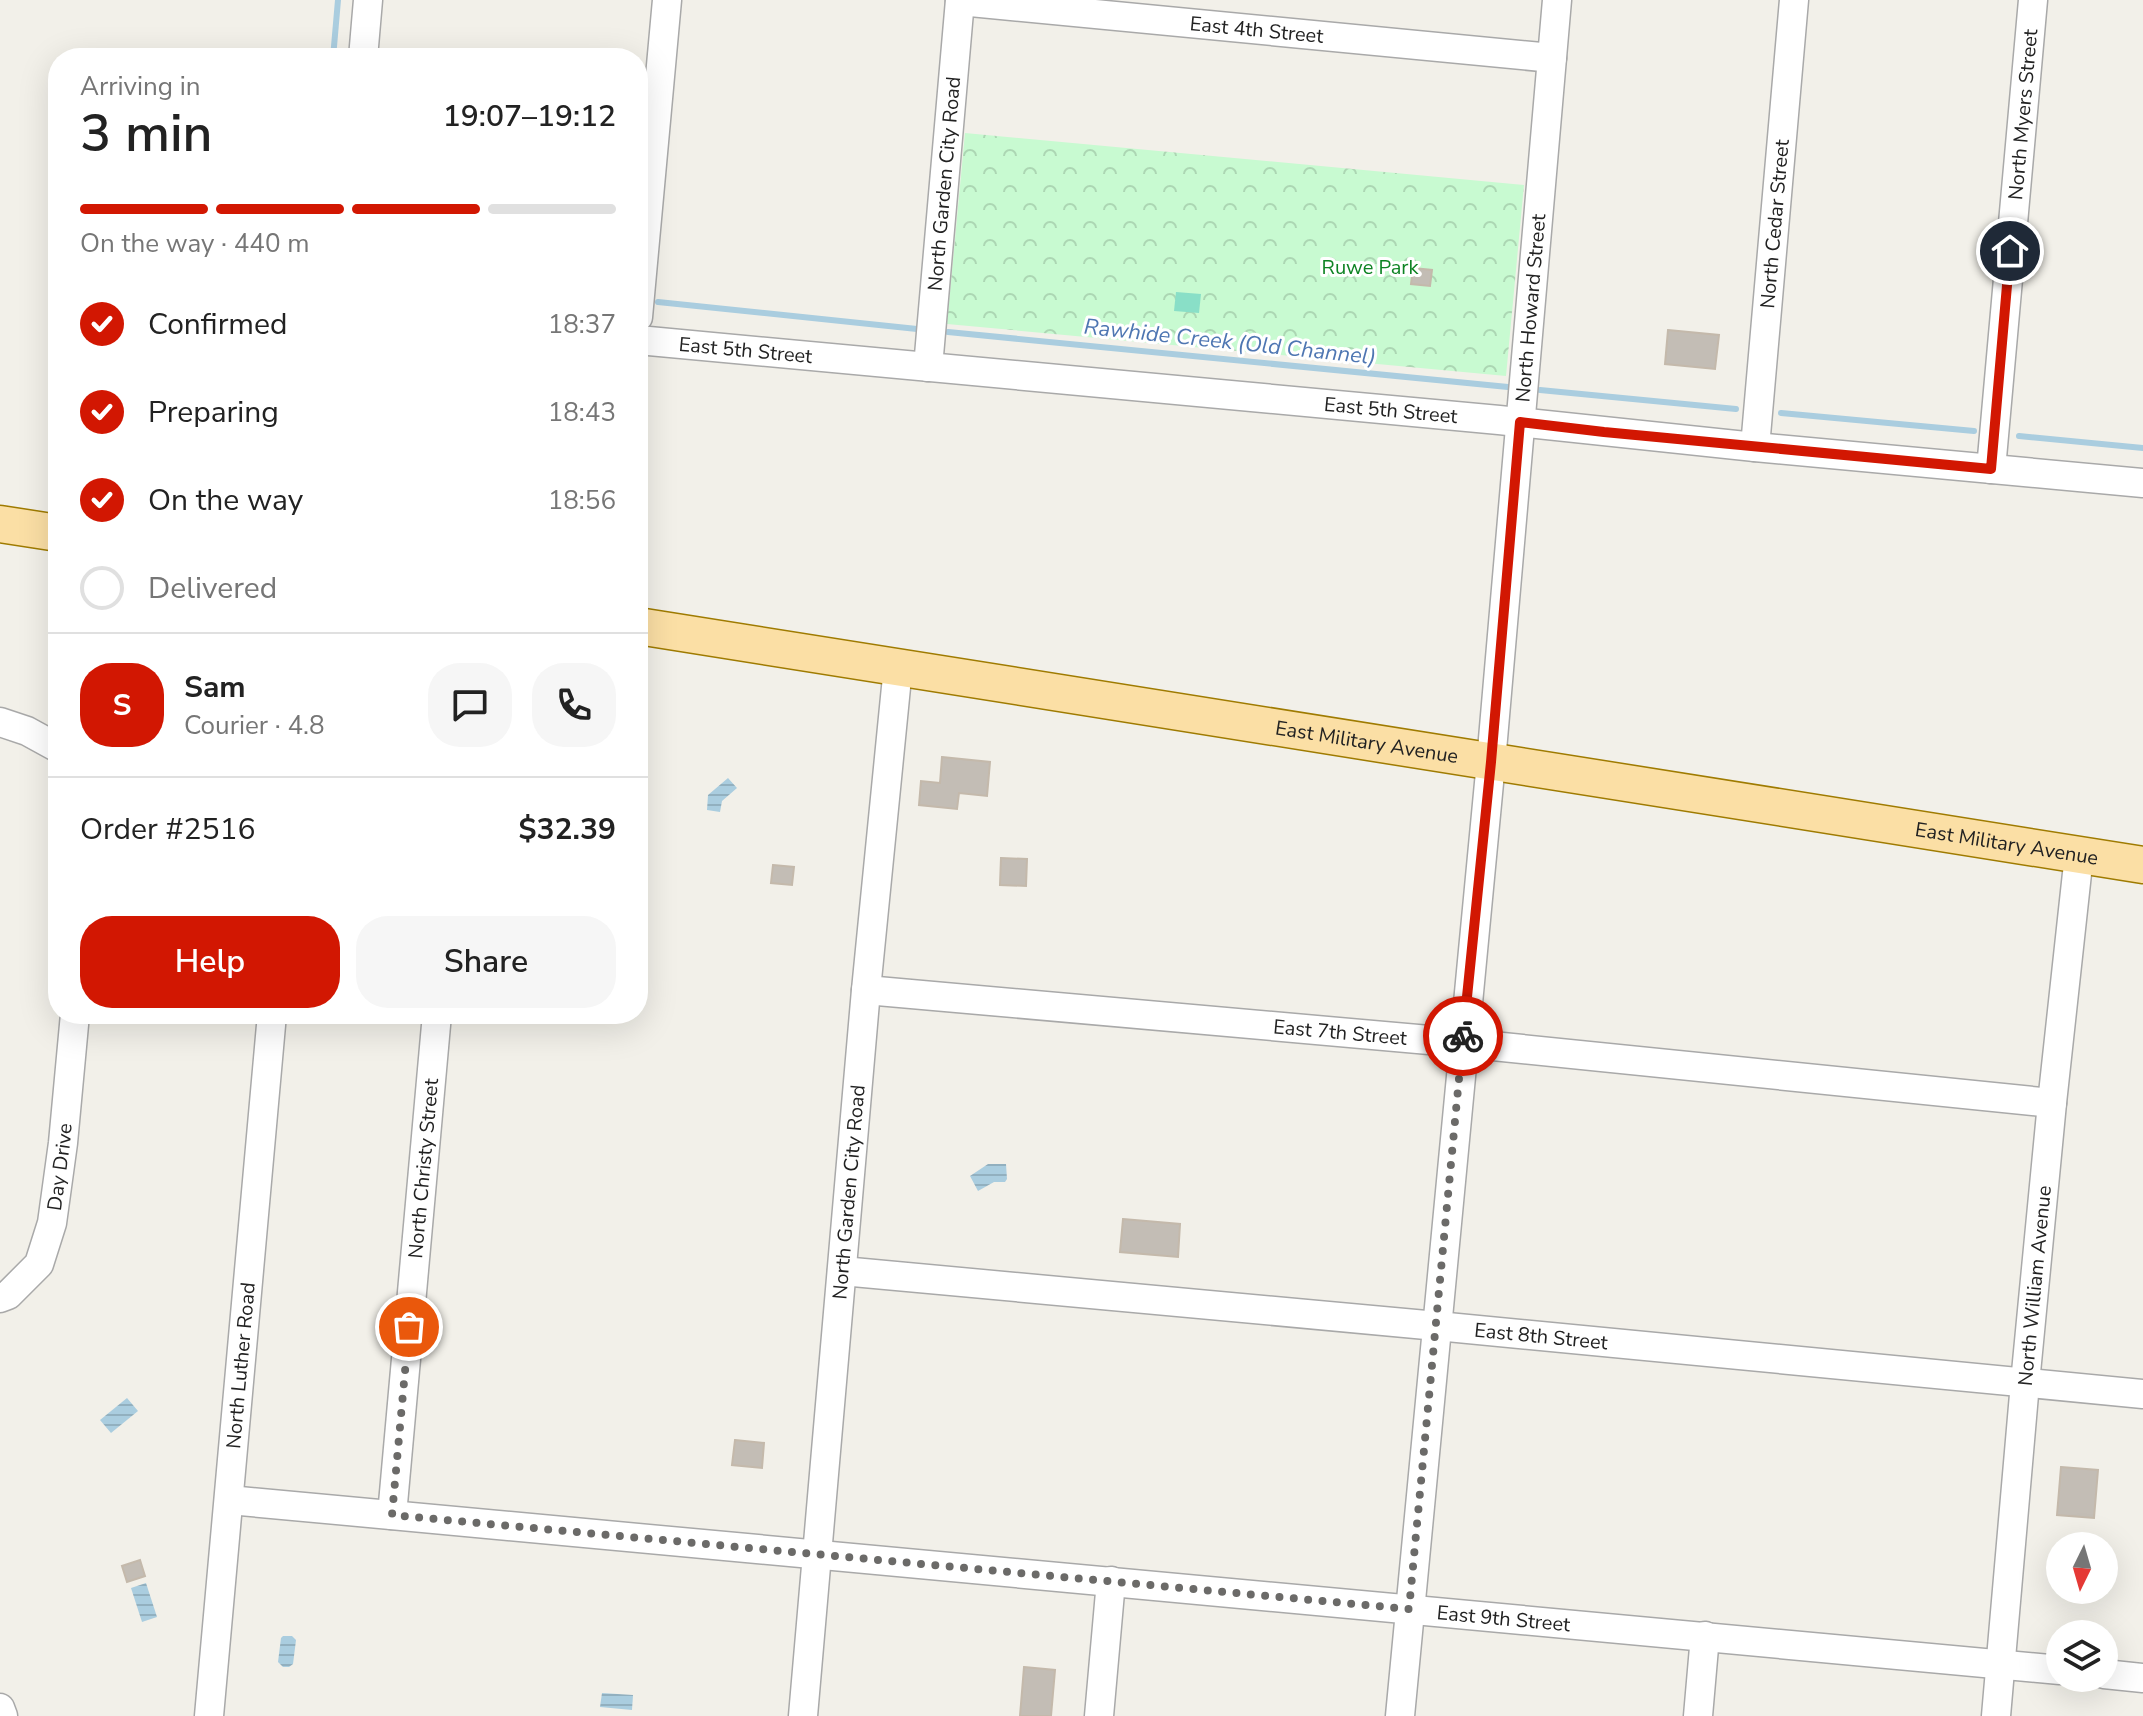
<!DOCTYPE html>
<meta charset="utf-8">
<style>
body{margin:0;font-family:"Nunito Sans",sans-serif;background:#f6f6f6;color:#222;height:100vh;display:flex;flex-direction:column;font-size:30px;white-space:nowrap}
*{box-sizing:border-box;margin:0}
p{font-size:26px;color:#767676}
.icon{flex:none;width:44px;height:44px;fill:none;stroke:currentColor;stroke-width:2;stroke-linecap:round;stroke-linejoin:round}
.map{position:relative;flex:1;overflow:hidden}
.details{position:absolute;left:48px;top:48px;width:600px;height:976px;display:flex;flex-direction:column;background:#fff;border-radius:32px;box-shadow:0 8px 32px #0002}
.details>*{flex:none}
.needle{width:52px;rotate:185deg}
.tools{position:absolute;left:2046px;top:1532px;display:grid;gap:16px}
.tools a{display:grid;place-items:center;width:72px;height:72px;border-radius:50%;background:#fff;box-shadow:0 8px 32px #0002;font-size:40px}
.pin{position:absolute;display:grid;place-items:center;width:68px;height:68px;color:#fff;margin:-34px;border:4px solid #fff;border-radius:50%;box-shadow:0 2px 8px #0007}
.courier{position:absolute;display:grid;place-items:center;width:80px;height:80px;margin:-40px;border:6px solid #d21702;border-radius:50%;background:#fff;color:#222;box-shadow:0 2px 10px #0007}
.overview em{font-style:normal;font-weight:600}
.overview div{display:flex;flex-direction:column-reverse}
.overview{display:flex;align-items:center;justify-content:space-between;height:136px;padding:0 32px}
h1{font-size:52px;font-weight:600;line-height:60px}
.bar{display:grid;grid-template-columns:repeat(4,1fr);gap:12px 8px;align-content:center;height:96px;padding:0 32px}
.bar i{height:10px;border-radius:6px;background:#e0e0e0}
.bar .selected{background:#d21702}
.bar p{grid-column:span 4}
.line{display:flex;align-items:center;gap:20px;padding:0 32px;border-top:2px solid #e0e0e0}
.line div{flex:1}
.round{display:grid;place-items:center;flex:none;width:84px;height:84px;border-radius:32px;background:#f6f6f6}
ol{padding:0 32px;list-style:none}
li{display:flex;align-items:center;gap:24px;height:88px}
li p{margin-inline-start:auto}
li .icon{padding:8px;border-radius:50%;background:#d21702;color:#fff;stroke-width:4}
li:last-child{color:#767676}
li i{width:44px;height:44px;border:4px solid #e0e0e0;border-radius:50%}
.cta{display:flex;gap:16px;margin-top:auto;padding:16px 32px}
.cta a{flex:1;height:92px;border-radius:32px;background:#d21702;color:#fff;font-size:32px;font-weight:600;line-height:92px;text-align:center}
.cta a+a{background:#f6f6f6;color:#222}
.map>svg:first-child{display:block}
.park{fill:url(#park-crowns)}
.pitch{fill:#89dfc7}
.water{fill:url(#water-rules)}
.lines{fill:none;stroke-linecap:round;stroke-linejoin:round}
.stream{stroke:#aacddf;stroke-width:6}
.building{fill:#c3bdb5;stroke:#c4b9ab;stroke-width:2}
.minor-casing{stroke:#a9a9a9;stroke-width:31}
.major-casing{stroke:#9f7b01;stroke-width:39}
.minor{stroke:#fff;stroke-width:28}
.major{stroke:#fbdfa5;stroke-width:36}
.done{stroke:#6b6a68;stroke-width:8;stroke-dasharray:0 14.4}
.route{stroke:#d21702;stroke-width:10}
.labels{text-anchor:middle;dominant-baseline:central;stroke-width:6;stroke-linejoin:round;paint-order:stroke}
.street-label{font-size:20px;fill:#222;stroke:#fff}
.park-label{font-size:20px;fill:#0d8323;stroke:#fff}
.water-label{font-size:22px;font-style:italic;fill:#4e76b2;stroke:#fff}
</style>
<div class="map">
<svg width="2143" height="1716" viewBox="0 0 2143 1716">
<defs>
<pattern id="park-crowns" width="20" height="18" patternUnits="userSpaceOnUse" patternTransform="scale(2)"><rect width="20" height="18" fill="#c8fad1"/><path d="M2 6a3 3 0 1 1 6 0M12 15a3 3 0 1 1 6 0" fill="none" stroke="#acd6b3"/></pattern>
<pattern id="water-rules" width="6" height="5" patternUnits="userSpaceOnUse" patternTransform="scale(2)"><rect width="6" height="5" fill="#aacddf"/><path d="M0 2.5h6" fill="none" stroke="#92b0bf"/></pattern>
</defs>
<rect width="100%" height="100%" fill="#f2f0e9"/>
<!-- park -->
<path class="park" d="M 965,133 L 1524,185 L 1506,376 L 947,324 Z"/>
<!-- pitch -->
<path class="pitch" d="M 1176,292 L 1201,294 L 1199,313 L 1174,311 Z"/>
<!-- water -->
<g class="water">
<path d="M 728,778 L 737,788 L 722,801 L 720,812 L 707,810 L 708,795 Z"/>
<path d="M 988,1164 L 1006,1164 L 1007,1179 L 1005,1182 L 994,1182 L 978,1191 L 970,1176 Z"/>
<path d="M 127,1398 L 138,1411 L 111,1433 L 100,1420 Z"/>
<path d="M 146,1583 L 157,1617 L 142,1622 L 131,1588 Z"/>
<path d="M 283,1636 L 292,1636 L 296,1640 L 293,1664 L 289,1667 L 283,1667 L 278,1662 L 281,1638 Z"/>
<path d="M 602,1693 L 633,1695 L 632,1710 L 600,1707 Z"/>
</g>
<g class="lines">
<!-- stream -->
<g class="stream">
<path d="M 333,58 L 338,0"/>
<path d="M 658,302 L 917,329"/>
<path d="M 948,332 L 1508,387"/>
<path d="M 1540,390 L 1736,409"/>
<path d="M 1781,413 L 1974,431"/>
<path d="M 2019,436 L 2143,448"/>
</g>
</g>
<!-- building -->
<g class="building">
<path d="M 1413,268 L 1432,270 L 1430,286 L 1411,284 Z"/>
<path d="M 1668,330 L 1719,335 L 1715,369 L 1665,364 Z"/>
<path d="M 942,757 L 990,762 L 987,796 L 959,793 L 957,809 L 919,805 L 921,781 L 940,783 Z"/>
<path d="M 1001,858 L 1027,859 L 1026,886 L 1000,885 Z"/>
<path d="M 773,865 L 794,867 L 792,885 L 771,883 Z"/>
<path d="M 1123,1219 L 1180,1224 L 1178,1257 L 1120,1252 Z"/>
<path d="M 735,1440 L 764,1443 L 762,1468 L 732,1465 Z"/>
<path d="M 2061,1467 L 2098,1470 L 2094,1518 L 2057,1515 Z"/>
<path d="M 140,1560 L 145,1576 L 127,1582 L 122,1566 Z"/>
<path d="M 1024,1667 L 1055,1670 L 1051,1716 L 1020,1716 Z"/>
</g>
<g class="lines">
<!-- minor casing -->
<g class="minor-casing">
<g id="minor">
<path id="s1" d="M 960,1 L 1552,58"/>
<path d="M 363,58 L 368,0"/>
<path d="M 638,317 L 667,0"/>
<path id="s2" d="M 638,340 L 1499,420 L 1755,447 L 2143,483"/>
<path id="s3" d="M 928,367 L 960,0"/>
<path id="s4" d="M 1755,447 L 1794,0"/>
<path id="s5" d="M 1991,469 L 2033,0"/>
<path d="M 0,722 L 27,731 L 58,748"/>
<path id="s6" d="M 866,990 L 1463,1043 L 2052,1103"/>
<path id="s7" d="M 842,1271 L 1437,1326 L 2143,1394"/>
<path id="s8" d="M 0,1298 L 8,1295 L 39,1264 L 52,1223 L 63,1143 L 75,1014"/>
<path id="s9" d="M 229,1500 L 2060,1670"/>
<path id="s10" d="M 392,1515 L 437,1014"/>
<path d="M 2104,1674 L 2143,1678"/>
<path d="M 0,1708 L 3,1716"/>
<path id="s11" d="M 209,1716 L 272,1014"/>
<path id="s12" d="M 803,1716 L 866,990 L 898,667"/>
<path d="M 1099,1716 L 1111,1581"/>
<path id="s13" d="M 1400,1716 L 1491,762 L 1557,0"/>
<path d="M 1698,1716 L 1705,1636"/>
<path id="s14" d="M 1996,1716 L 2025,1383 L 2052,1103 L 2079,855"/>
</g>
</g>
<!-- major casing -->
<g class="major-casing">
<g id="major">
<path d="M 0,524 L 58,533"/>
<path id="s15" d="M 638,626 L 2143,865"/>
</g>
</g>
<!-- minor -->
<use href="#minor" class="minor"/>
<!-- major -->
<use href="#major" class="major"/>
</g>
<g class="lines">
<!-- done -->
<path class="done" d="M 409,1327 L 392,1515 L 1409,1609 L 1463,1036"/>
<!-- route -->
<path class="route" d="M 1463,1036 L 1491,762 L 1520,422 L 1604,432 L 1991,469 L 2010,251"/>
</g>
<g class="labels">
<!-- street labels -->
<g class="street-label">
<text stroke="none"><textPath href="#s1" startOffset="298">East 4th Street</textPath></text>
<text stroke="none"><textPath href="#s5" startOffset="356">North Myers Street</textPath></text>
<text stroke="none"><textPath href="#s3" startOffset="184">North Garden City Road</textPath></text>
<text stroke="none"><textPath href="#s4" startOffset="224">North Cedar Street</textPath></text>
<text stroke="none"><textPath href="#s13" startOffset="1414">North Howard Street</textPath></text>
<text stroke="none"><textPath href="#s2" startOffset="108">East 5th Street</textPath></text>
<text stroke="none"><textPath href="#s2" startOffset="756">East 5th Street</textPath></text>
<text stroke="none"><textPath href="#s15" startOffset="738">East Military Avenue</textPath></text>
<text stroke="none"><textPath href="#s15" startOffset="1386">East Military Avenue</textPath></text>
<text stroke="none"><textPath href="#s6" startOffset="476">East 7th Street</textPath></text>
<text stroke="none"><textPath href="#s8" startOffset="152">Day Drive</textPath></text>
<text stroke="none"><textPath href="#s10" startOffset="348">North Christy Street</textPath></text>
<text stroke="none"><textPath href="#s12" startOffset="526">North Garden City Road</textPath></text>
<text stroke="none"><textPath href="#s14" startOffset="432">North William Avenue</textPath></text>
<text stroke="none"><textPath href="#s7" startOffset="702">East 8th Street</textPath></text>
<text stroke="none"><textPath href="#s11" startOffset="352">North Luther Road</textPath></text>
<text stroke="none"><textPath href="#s9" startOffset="1280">East 9th Street</textPath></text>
</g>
<!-- park labels -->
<g class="park-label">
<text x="1370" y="267">Ruwe Park</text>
</g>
<!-- water labels -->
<g class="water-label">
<text transform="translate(1230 342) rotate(6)">Rawhide Creek (Old Channel)</text>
</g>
</g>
</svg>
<div class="tools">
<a><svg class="needle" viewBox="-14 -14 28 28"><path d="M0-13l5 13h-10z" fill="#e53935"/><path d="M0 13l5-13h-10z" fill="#767676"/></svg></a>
<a><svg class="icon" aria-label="layers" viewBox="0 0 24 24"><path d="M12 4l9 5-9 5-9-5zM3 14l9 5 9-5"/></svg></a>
</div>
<div class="pin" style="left:409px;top:1327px;background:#ea580c"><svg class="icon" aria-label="bag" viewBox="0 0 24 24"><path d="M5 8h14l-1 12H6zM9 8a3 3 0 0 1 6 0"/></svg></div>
<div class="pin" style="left:2010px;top:251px;background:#1f2937"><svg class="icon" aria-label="home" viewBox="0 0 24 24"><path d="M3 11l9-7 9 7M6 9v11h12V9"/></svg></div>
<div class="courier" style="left:1463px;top:1036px"><svg class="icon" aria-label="bike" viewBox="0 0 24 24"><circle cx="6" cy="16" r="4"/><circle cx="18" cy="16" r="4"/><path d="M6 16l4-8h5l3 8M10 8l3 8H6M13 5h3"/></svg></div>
<section class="details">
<div class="overview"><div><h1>3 min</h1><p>Arriving in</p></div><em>19:07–19:12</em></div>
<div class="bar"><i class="selected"></i><i class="selected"></i><i class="selected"></i><i></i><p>On the way · 440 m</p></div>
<ol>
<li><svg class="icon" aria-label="check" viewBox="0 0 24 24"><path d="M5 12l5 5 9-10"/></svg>Confirmed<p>18:37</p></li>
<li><svg class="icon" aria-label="check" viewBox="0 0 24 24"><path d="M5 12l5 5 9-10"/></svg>Preparing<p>18:43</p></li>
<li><svg class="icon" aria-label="check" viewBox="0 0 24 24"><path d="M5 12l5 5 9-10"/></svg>On the way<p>18:56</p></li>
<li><i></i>Delivered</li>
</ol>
<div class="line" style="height:144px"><b class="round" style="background:#d21702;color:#fff">S</b><div><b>Sam</b><p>Courier · 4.8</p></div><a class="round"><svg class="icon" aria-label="chat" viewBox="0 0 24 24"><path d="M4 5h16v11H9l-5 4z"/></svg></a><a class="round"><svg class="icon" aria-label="phone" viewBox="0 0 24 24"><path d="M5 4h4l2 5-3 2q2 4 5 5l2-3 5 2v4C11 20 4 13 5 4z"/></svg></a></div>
<div class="line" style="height:104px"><div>Order #2516</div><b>$32.39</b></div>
<div class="cta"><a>Help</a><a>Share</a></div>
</section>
</div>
